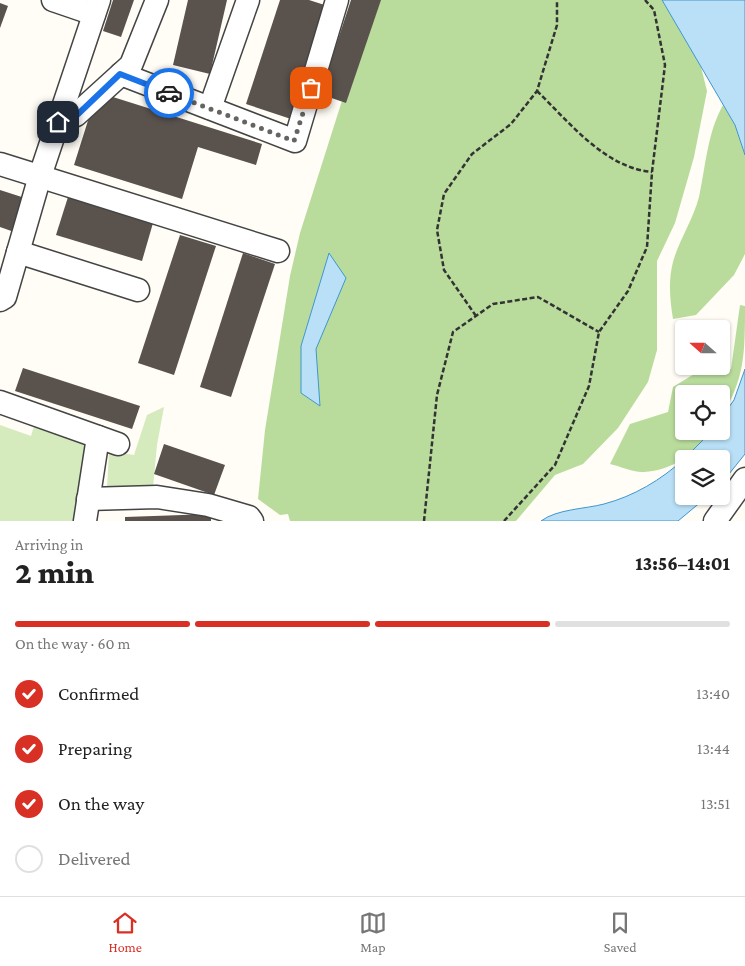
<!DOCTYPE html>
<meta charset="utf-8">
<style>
body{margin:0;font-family:"Crimson Pro",serif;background:#f6f6f6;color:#222;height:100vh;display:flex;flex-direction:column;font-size:19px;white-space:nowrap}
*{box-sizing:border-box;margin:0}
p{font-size:16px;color:#767676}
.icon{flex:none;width:28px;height:28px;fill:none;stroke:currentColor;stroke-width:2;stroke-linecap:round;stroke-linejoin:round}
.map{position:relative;height:521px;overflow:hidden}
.sheet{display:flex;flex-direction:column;background:#fff;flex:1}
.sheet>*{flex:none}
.needle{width:32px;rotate:291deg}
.fabs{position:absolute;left:675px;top:320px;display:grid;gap:10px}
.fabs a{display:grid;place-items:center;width:55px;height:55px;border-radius:5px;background:#fff;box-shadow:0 1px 4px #0004;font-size:25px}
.pin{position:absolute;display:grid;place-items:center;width:42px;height:42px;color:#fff;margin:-21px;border-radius:10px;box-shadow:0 2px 8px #0006}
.courier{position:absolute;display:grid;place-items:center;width:50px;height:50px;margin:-25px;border:4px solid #1a73e8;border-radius:50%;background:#fff;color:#222;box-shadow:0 1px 6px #0007}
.headline em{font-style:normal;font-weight:800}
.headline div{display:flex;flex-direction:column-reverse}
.headline{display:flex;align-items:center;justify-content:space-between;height:85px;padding:0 15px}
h1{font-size:32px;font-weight:800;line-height:38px}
.bar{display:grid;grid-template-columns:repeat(4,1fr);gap:8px 5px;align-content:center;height:60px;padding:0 15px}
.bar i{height:6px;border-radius:4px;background:#e0e0e0}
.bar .on{background:#d93025}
.bar p{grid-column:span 4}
ol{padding:0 15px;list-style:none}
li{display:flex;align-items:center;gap:15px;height:55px}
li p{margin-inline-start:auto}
li .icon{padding:5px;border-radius:50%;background:#d93025;color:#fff;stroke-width:4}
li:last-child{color:#767676}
li i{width:28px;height:28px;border:2px solid #e0e0e0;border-radius:50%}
.tabs{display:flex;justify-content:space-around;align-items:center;height:70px;border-top:1px solid #e0e0e0;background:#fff;font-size:14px;color:#767676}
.tabs a{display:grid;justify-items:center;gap:2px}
.tabs .on{color:#d93025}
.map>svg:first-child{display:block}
.green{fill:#d5ebbd}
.forest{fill:#b9dc9c}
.water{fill:#b9e0f7;stroke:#3f96cf}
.building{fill:#5a524d}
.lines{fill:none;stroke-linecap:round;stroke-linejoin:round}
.minor-casing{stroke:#444;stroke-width:25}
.path{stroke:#333;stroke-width:2.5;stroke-dasharray:5 2.5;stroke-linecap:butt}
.minor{stroke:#fff;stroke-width:22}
.done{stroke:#646461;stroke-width:5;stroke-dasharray:0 9}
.route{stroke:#1a73e8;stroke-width:6}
</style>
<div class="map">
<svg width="745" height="521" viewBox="0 0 745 521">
<rect width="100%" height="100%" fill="#fffdf5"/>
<!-- green -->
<g class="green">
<path d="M 164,407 L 157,445 L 153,488 L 107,488 L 109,451 L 134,455 L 147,415 Z"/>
<path d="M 35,423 L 91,442 L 78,521 L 0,521 L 0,425 L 31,436 Z"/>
</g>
<!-- forest -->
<g class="forest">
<path d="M 374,0 L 662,0 L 700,63 L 707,91 L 694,157 L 675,223 L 657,261 L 657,350 L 648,382 L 618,428 L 583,464 L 555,475 L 516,521 L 290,521 L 288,514 L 280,515 L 258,499 L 265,430 L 290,276 L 300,233 Z"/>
<path d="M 723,105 L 735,125 L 745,155 L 745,254 L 734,275 L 696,315 L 673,319 C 670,300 668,281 673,262 C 679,240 693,220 699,197 C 706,165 707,134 723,105 Z"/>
<path d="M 740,305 L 745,306 C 745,353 745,378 721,418 L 721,394 L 684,394 L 684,431 L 712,431 C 696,453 671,471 644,472 C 634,473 620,466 610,464 L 630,424 L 668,412 L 673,387 L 699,371 L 731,369 Z"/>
</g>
<!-- water -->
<g class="water">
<path d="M 662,0 L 745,0 L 745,155 L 735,125 Z"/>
<path d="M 329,253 L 346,278 L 316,349 L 320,406 L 301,393 L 301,346 Z"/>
<path d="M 745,369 L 745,454 L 721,484 L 721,459 L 684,459 L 712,431 L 721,431 L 721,418 L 734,400 Z"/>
<path d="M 684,459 L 684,496 L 708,496 L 678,521 L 541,521 C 557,509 585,509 604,504 C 634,496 661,480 684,459 Z"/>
</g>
<!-- building -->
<g class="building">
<path d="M 113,0 L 134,0 L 121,37 L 103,31 Z"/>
<path d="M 188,0 L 227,0 L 210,74 L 173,65 Z"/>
<path d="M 280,0 L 309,0 L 334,8 L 297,121 L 246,104 Z"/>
<path d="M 351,0 L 381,0 L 346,103 L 320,94 Z"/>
<path d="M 0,3 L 8,6 L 0,28 Z"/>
<path d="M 97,92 L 262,144 L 256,165 L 198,147 L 182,199 L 74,165 Z"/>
<path d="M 0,190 L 28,199 L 17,233 L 0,227 Z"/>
<path d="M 68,197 L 153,223 L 142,261 L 56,235 Z"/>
<path d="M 180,235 L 216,246 L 174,375 L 138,363 Z"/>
<path d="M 243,253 L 275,264 L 231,397 L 200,387 Z"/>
<path d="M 23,368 L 140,406 L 132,429 L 15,391 Z"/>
<path d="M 164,444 L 225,465 L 214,495 L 154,474 Z"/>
<path d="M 211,514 L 211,521 L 125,521 L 125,517 Z"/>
</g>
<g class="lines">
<!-- minor casing -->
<g class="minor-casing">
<g id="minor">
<path d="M 53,0 L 94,14"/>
<path d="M 121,74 L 295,141 L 337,0"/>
<path d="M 210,108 L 248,0"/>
<path d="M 58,123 L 76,115 L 131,65 L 157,0"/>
<path d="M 0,164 L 278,251"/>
<path d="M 18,252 L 138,290"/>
<path d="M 0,300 L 5,297 L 40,176 L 99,0"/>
<path d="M 0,402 L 118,444"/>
<path d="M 88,499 L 157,497 L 208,505 L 249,517 L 252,521"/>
<path d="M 85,521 L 98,437"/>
<path d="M 715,521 L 745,479"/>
</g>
</g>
<!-- path -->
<g class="path">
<path d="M 537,91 C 569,122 605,168 652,172"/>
<path d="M 476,316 L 444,270 L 437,230 L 444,194 L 472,154 L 511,124 L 537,91 L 557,25 L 557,0"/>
<path d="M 424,521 L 437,395 L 453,332 L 493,304 L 538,297 L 599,332"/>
<path d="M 504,521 L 555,465 L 589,386 L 599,332 L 628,291 L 647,247 L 652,172 L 665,65 L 654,10 L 645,0"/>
</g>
<!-- minor -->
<use href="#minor" class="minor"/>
</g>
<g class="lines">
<!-- done -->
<path class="done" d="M 169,93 L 294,141 L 311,88"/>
<!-- route -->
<path class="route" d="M 58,122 L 76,116 L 120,74 L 169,93"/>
</g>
</svg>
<div class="fabs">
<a><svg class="needle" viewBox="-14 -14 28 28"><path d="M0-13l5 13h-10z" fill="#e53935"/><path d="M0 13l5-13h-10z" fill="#767676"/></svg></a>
<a><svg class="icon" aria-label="locate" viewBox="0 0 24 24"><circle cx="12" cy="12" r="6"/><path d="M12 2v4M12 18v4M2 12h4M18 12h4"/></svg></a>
<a><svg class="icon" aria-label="layers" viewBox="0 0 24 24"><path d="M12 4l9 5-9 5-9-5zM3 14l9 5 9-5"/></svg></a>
</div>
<div class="pin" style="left:311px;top:88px;background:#ea580c"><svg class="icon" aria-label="bag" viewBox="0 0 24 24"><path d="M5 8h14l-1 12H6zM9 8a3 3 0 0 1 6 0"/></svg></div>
<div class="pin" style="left:58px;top:122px;background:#1f2937"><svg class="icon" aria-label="home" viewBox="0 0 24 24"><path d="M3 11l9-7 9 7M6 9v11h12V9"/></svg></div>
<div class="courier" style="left:169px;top:93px"><svg class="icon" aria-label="car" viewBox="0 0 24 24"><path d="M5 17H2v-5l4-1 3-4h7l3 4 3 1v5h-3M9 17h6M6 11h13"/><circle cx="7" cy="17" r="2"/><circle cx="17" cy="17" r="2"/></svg></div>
</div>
<section class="sheet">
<div class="headline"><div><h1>2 min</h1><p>Arriving in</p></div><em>13:56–14:01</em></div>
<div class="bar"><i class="on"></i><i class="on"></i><i class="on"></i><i></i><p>On the way · 60 m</p></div>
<ol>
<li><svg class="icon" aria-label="check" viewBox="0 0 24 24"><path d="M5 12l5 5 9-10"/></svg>Confirmed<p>13:40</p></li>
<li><svg class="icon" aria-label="check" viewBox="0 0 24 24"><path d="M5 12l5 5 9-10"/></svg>Preparing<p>13:44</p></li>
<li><svg class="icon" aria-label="check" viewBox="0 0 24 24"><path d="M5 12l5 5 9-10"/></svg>On the way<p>13:51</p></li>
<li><i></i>Delivered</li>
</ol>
</section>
<nav class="tabs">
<a class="on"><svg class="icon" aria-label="home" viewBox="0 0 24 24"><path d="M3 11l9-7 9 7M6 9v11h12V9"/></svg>Home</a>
<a><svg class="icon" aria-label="map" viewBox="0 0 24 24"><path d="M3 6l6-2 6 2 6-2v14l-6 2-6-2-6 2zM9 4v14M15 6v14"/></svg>Map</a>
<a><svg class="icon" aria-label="saved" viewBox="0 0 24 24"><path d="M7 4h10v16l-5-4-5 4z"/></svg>Saved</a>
</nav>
